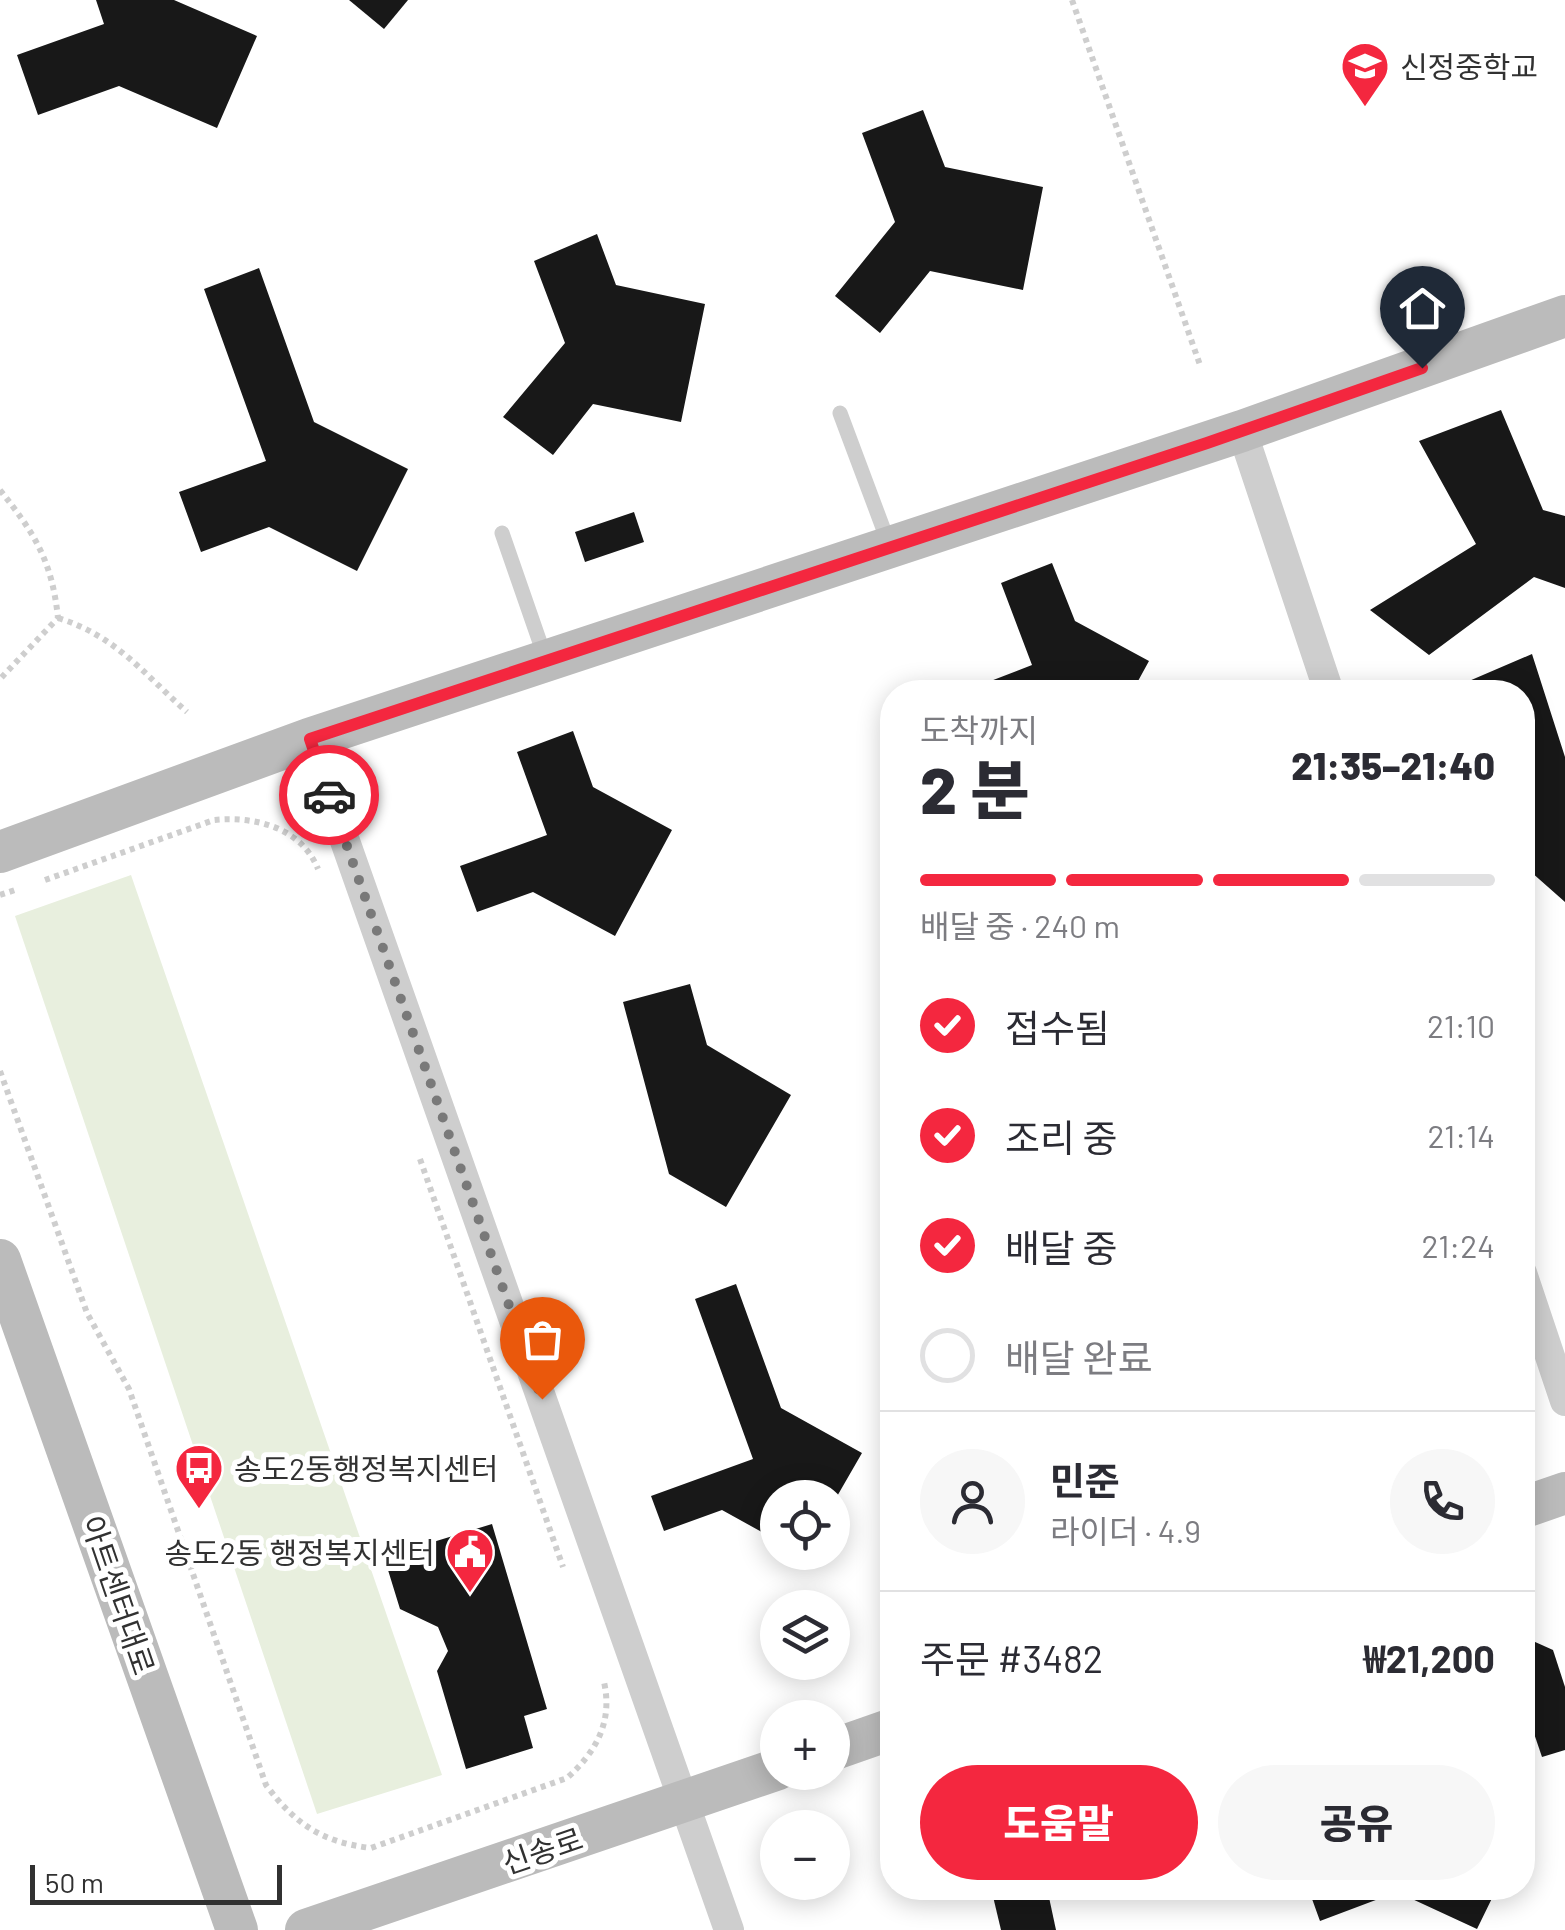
<!DOCTYPE html>
<html lang="ko">
<meta charset="utf-8">
<style>
body{margin:0;font-family:Barlow,"Noto Sans KR",sans-serif;background:#f7f7f7;color:#2b2b33;height:100vh;display:flex;flex-direction:column;font-size:38px;white-space:nowrap}
*{box-sizing:border-box;margin:0}
p{font-size:32px;color:#7c7c81}
.icon{flex:none;width:55px;height:55px;fill:none;stroke:currentColor;stroke-width:2;stroke-linecap:round;stroke-linejoin:round}
.map{position:relative;flex:1;overflow:hidden}
.details{position:absolute;left:880px;top:680px;width:655px;height:1220px;display:flex;flex-direction:column;background:#fff;border-radius:40px;box-shadow:0 5px 25px #0003}
.details>*{flex:none}
.fabs{position:absolute;left:760px;top:1480px;display:grid;gap:20px}
.fabs a{display:grid;place-items:center;width:90px;height:90px;border-radius:50%;background:#fff;box-shadow:0 5px 25px #0003;font-size:50px}
.scale{position:absolute;left:30px;bottom:25px;width:252px;box-sizing:border-box;padding-left:10px;border:5px solid #313131;border-top:0;font-size:28px;line-height:35px;white-space:nowrap;color:#313131;-webkit-text-stroke:8px #fff;paint-order:stroke}
.pin{position:absolute;display:grid;place-items:center;width:85px;height:85px;color:#fff;margin:-102px -42px;border-radius:50% 50% 50% 0;rotate:-45deg;box-shadow:0 0 10px #0007}
.pin .icon{rotate:45deg}
.courier{position:absolute;display:grid;place-items:center;width:100px;height:100px;margin:-50px;border:8px solid #f4273f;border-radius:50%;background:#fff;color:#222;box-shadow:0 2px 12px #0007}
.headline em{font-style:normal;font-weight:800}
.headline div{display:flex;flex-direction:column-reverse}
.headline{display:flex;align-items:center;justify-content:space-between;height:170px;padding:0 40px}
h1{font-size:65px;font-weight:800;line-height:75px}
.bar{display:grid;grid-template-columns:repeat(4,1fr);gap:15px 10px;align-content:center;height:120px;padding:0 40px}
.bar i{height:12px;border-radius:8px;background:#e1e1e2}
.bar .on{background:#f4273f}
.bar p{grid-column:span 4}
.line{display:flex;align-items:center;gap:25px;padding:0 40px;border-top:2px solid #e1e1e2}
.line div{flex:1}
.round{display:grid;place-items:center;flex:none;width:105px;height:105px;border-radius:52px;background:#f7f7f7}
ol{padding:0 40px;list-style:none}
li{display:flex;align-items:center;gap:30px;height:110px}
li p{margin-inline-start:auto}
li .icon{padding:10px;border-radius:50%;background:#f4273f;color:#fff;stroke-width:4}
li:last-child{color:#7c7c81}
li i{width:55px;height:55px;border:5px solid #e1e1e2;border-radius:50%}
.action{display:flex;gap:20px;margin-top:auto;padding:20px 40px}
.action a{flex:1;height:115px;border-radius:60px;background:#f4273f;color:#fff;font-size:40px;font-weight:800;line-height:115px;text-align:center}
.action a+a{background:#f7f7f7;color:#2b2b33}
.map>svg:first-child{display:block}
.green{fill:#e8efde}
.building{fill:#181818}
.lines{fill:none;stroke-linecap:round;stroke-linejoin:round}
.path{stroke:#cecece;stroke-width:6;stroke-dasharray:5 5;stroke-linecap:butt}
.lane{stroke:#cecece;stroke-width:15}
.street{stroke:#cecece;stroke-width:30}
.secondary{stroke:#bbb;stroke-width:42}
.done{stroke:#797979;stroke-width:10;stroke-dasharray:0 18}
.route{stroke:#f4273f;stroke-width:12}
.labels{text-anchor:middle;dominant-baseline:central;stroke-width:10;stroke-linejoin:round;paint-order:stroke}
.poi-label{font-size:30px;fill:#313131;stroke:#fff;text-anchor:start}
.street-label{font-size:30px;fill:#313131;stroke:#fff}
</style>
<div class="map">
<svg width="1565" height="1930" viewBox="0 0 1565 1930">
<rect width="100%" height="100%" fill="#fff"/>
<!-- green -->
<path class="green" d="M 131,875 L 442,1775 L 317,1814 L 15,916 Z"/>
<!-- building -->
<g class="building">
<path d="M 96,0 L 174,0 L 257,36 L 217,128 L 119,86 L 38,115 L 17,55 L 104,24 Z"/>
<path d="M 349,0 L 408,0 L 384,29 Z"/>
<path d="M 923,110 L 945,167 L 1043,187 L 1023,290 L 930,271 L 880,333 L 835,296 L 895,222 L 862,133 Z"/>
<path d="M 597,234 L 616,285 L 705,304 L 681,422 L 593,404 L 553,455 L 503,417 L 565,343 L 534,261 Z"/>
<path d="M 259,268 L 314,422 L 408,469 L 357,571 L 269,527 L 201,552 L 179,492 L 266,461 L 204,289 Z"/>
<path d="M 1501,410 L 1543,510 L 1565,516 L 1565,588 L 1534,577 L 1429,655 L 1370,610 L 1476,544 L 1419,441 Z"/>
<path d="M 634,512 L 644,542 L 585,562 L 575,532 Z"/>
<path d="M 1052,563 L 1075,621 L 1149,661 L 1132,692 L 962,692 L 1032,665 L 1001,583 Z"/>
<path d="M 1532,654 L 1565,757 L 1565,902 L 1522,864 L 1522,692 L 1472,692 L 1469,681 Z"/>
<path d="M 573,731 L 593,787 L 672,830 L 615,936 L 533,892 L 477,912 L 460,866 L 547,835 L 517,752 Z"/>
<path d="M 690,984 L 707,1045 L 791,1095 L 726,1207 L 669,1174 L 623,1002 Z"/>
<path d="M 736,1284 L 781,1408 L 862,1453 L 832,1505 L 832,1498 L 778,1498 L 778,1541 L 722,1510 L 664,1531 L 651,1496 L 753,1459 L 695,1299 Z"/>
<path d="M 492,1524 L 547,1709 L 524,1716 L 533,1748 L 466,1769 L 437,1671 L 448,1651 L 438,1627 L 400,1609 L 384,1557 Z"/>
<path d="M 1522,1636 L 1553,1650 L 1565,1687 L 1565,1750 L 1542,1757 L 1522,1698 Z"/>
<path d="M 991,1888 L 1047,1888 L 1056,1930 L 1001,1930 Z"/>
<path d="M 1308,1888 L 1497,1888 L 1477,1929 L 1397,1892 L 1320,1921 Z"/>
</g>
<g class="lines">
<!-- path -->
<g class="path">
<path d="M 1072,0 L 1200,365"/>
<path d="M 0,490 C 35,534 52,561 58,618 L 0,679"/>
<path d="M 58,618 C 116,636 143,673 187,712"/>
<path d="M 45,880 L 214,820 C 254,816 301,827 318,869"/>
<path d="M 0,895 L 15,890"/>
<path d="M 0,1071 L 87,1313 L 129,1389 L 266,1785 C 296,1825 322,1842 371,1848 L 567,1778 C 596,1752 613,1722 604,1682"/>
<path d="M 420,1159 L 563,1567"/>
</g>
<!-- lane -->
<g class="lane">
<path d="M 840,413 L 889,544"/>
<path d="M 502,533 L 545,657"/>
</g>
<!-- street -->
<g class="street">
<path d="M 1242,431 L 1329,692"/>
<path d="M 309,739 L 729,1930"/>
<path d="M 1522,1273 L 1565,1401"/>
</g>
<!-- secondary -->
<g class="secondary">
<path d="M 0,852 L 309,739 L 1242,431 L 1565,316"/>
<path d="M 0,1260 L 237,1930"/>
<path d="M 1522,1508 L 1565,1493"/>
<path d="M 832,1750 L 892,1729"/>
<path d="M 306,1930 L 778,1769"/>
</g>
</g>
<g class="lines">
<!-- done -->
<path class="done" d="M 329,795 L 542,1399"/>
<!-- route -->
<path class="route" d="M 329,795 L 310,739 L 1207,443 L 1422,368"/>
</g>
<!-- icons -->
<defs>
<g id="school-pin" transform="scale(2.5)"><path d="M0 17L-7.5 6A9.5 9.5 0 1 1 7.5 6Z" fill="#f4273f" stroke="#fff"/><path d="M0-5L7-2L0 1L-7-2ZM-4 1L0 2.5L4 1V4Q0 6-4 4Z" fill="#fff"/></g>
<g id="bus-pin" transform="scale(2.5)"><path d="M0 17L-7.5 6A9.5 9.5 0 1 1 7.5 6Z" fill="#f4273f" stroke="#fff"/><path d="M-5-6H5V4H4V6H2V4H-2V6H-4V4H-5ZM-3.5-4V0h7V-4ZM-3.5 1.2v1.5H-2V1.2ZM2 1.2v1.5H3.5V1.2Z" fill="#fff"/></g>
<g id="civic-pin" transform="scale(2.5)"><path d="M0 17L-7.5 6A9.5 9.5 0 1 1 7.5 6Z" fill="#f4273f" stroke="#fff"/><path d="M-.6-6.5H3V-4.5H.6V-3L4-1V1h2V6H-6V1h2V-1L-.6-3ZM-1.2 2.5V6h2.4V2.5Z" fill="#fff"/></g>
</defs>
<g fill-rule="evenodd">
<use href="#school-pin" x="1365" y="66"/>
<use href="#bus-pin" x="199" y="1468"/>
<use href="#civic-pin" x="470" y="1552"/>
</g>
<g class="labels">
<!-- poi labels -->
<g class="poi-label">
<text x="1400" y="66">신정중학교</text>
<text x="234" y="1468">송도2동행정복지센터</text>
<text x="435" y="1552" text-anchor="end">송도2동 행정복지센터</text>
</g>
<!-- street labels -->
<g class="street-label">
<text transform="translate(119 1595) rotate(71)">아트센터대로</text>
<text transform="translate(542 1850) rotate(-19)">신송로</text>
</g>
</g>
</svg>
<div class="fabs">
<a><svg class="icon" aria-label="locate" viewBox="0 0 24 24"><circle cx="12" cy="12" r="6"/><path d="M12 2v4M12 18v4M2 12h4M18 12h4"/></svg></a>
<a><svg class="icon" aria-label="layers" viewBox="0 0 24 24"><path d="M12 4l9 5-9 5-9-5zM3 14l9 5 9-5"/></svg></a>
<a>+</a>
<a>−</a>
</div>
<div class="scale">50 m</div>
<div class="pin" style="left:542px;top:1399px;background:#ea580c"><svg class="icon" aria-label="bag" viewBox="0 0 24 24"><path d="M5 8h14l-1 12H6zM9 8a3 3 0 0 1 6 0"/></svg></div>
<div class="pin" style="left:1422px;top:368px;background:#1f2937"><svg class="icon" aria-label="home" viewBox="0 0 24 24"><path d="M3 11l9-7 9 7M6 9v11h12V9"/></svg></div>
<div class="courier" style="left:329px;top:795px"><svg class="icon" aria-label="car" viewBox="0 0 24 24"><path d="M5 17H2v-5l4-1 3-4h7l3 4 3 1v5h-3M9 17h6M6 11h13"/><circle cx="7" cy="17" r="2"/><circle cx="17" cy="17" r="2"/></svg></div>
<section class="details">
<div class="headline"><div><h1>2 분</h1><p>도착까지</p></div><em>21:35–21:40</em></div>
<div class="bar"><i class="on"></i><i class="on"></i><i class="on"></i><i></i><p>배달 중 · 240 m</p></div>
<ol>
<li><svg class="icon" aria-label="check" viewBox="0 0 24 24"><path d="M5 12l5 5 9-10"/></svg>접수됨<p>21:10</p></li>
<li><svg class="icon" aria-label="check" viewBox="0 0 24 24"><path d="M5 12l5 5 9-10"/></svg>조리 중<p>21:14</p></li>
<li><svg class="icon" aria-label="check" viewBox="0 0 24 24"><path d="M5 12l5 5 9-10"/></svg>배달 중<p>21:24</p></li>
<li><i></i>배달 완료</li>
</ol>
<div class="line" style="height:180px"><a class="round"><svg class="icon" aria-label="person" viewBox="0 0 24 24"><circle cx="12" cy="8" r="4"/><path d="M4 21q1-7 8-7t8 7"/></svg></a><div><b>민준</b><p>라이더 · 4.9</p></div><a class="round"><svg class="icon" aria-label="phone" viewBox="0 0 24 24"><path d="M5 4h4l2 5-3 2q2 4 5 5l2-3 5 2v4C11 20 4 13 5 4z"/></svg></a></div>
<div class="line" style="height:130px"><div>주문 #3482</div><b>₩21,200</b></div>
<div class="action"><a>도움말</a><a>공유</a></div>
</section>
</div>
